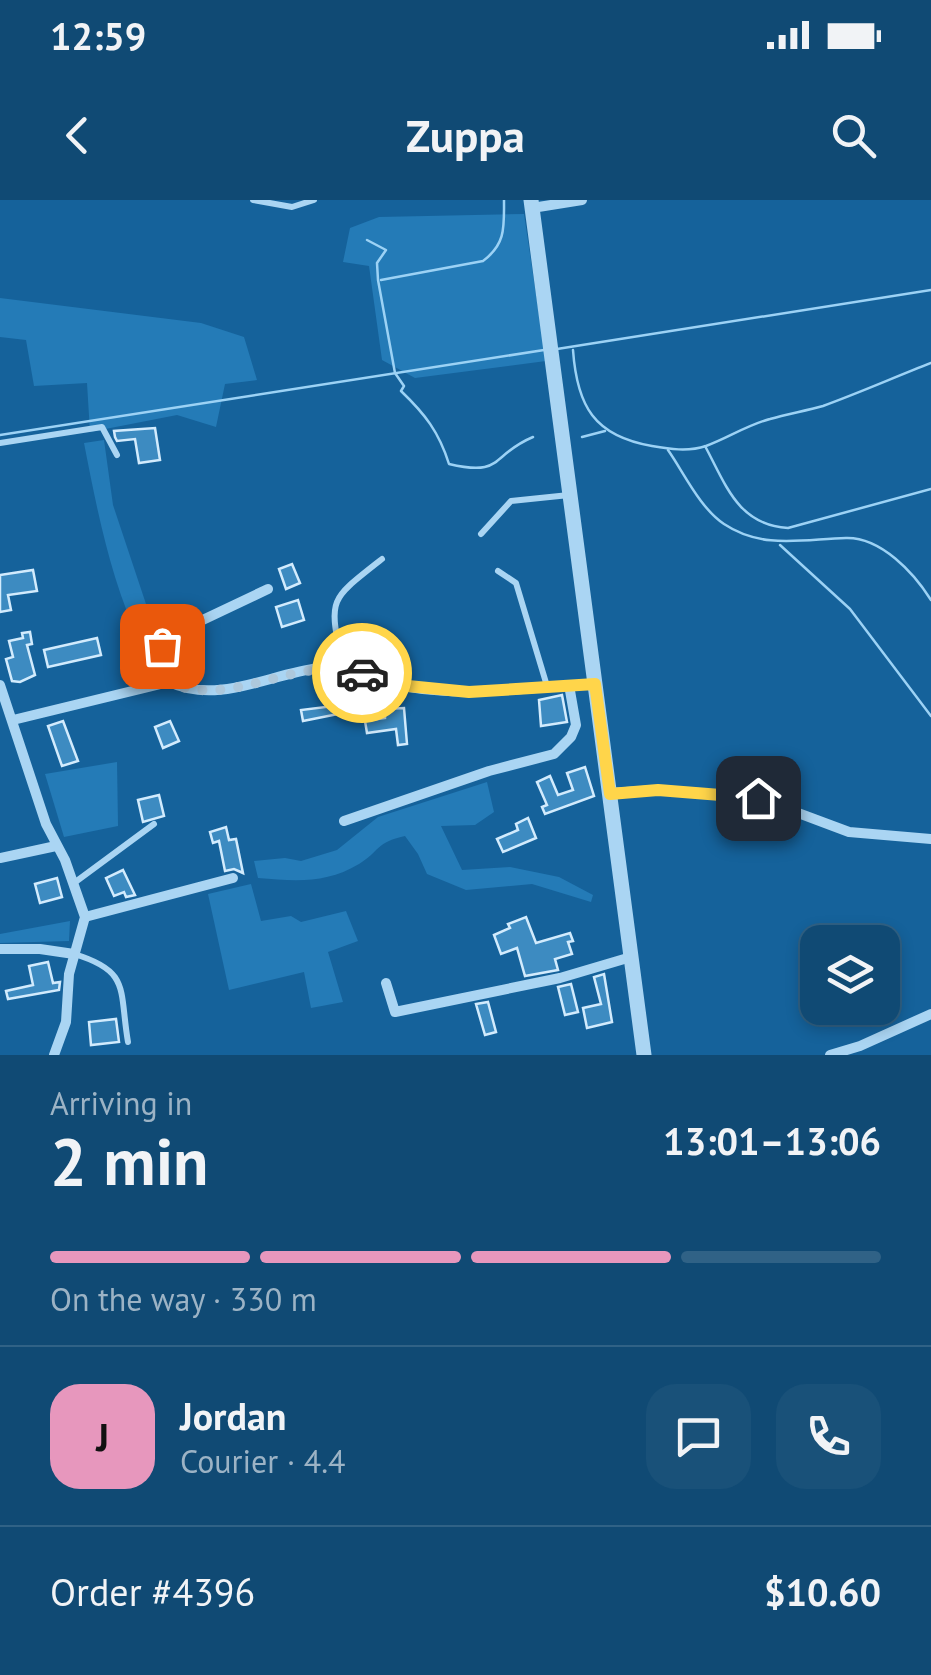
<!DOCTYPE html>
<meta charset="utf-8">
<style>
body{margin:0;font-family:"PT Sans",sans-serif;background:#195179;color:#f1f3f6;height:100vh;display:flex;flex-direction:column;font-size:38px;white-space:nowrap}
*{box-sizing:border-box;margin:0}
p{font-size:32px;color:#9cb3c5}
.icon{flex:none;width:55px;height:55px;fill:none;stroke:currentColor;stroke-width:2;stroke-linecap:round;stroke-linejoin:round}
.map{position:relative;height:855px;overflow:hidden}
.drawer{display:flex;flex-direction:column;background:#104a74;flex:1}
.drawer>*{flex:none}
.buttons{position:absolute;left:800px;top:725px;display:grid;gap:20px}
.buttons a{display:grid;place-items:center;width:100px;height:100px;border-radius:20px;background:#104a74;box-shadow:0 5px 15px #0003,0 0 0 2px #306286;font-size:50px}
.pin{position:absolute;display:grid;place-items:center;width:85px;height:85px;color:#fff;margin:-42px;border-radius:20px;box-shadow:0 5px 15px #0006}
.courier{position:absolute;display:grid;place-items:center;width:100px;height:100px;margin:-50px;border:8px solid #ffd54a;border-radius:50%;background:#fff;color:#222;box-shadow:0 2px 12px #0007}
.head em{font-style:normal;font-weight:700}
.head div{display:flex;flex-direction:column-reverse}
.head{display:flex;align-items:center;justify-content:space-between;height:170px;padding:0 50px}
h1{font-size:65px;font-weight:700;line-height:75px}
.bar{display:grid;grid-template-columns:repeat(4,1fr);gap:15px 10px;align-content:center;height:120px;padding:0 50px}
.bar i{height:12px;border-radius:8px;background:#306286}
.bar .on{background:#e797bd}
.bar p{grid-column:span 4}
.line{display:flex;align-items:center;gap:25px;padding:0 50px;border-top:2px solid #306286}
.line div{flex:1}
.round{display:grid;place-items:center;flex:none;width:105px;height:105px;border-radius:30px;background:#195179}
.status{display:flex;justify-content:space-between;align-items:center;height:70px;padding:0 50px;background:#104a74;direction:ltr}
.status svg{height:28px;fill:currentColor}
header{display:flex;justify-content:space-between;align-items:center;height:130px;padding:0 50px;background:#104a74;font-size:45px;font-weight:700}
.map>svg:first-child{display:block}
.green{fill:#247bb7}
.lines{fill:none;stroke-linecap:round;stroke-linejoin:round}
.stream{stroke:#9cd2f5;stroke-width:2.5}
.building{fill:#3d8bc1;stroke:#d2ebfd;stroke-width:2.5}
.service{stroke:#aad5f3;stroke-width:6}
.minor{stroke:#aad5f3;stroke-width:10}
.tertiary{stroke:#aad5f3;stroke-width:15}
.done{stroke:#adc8dc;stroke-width:10;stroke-dasharray:0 18}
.route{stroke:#ffd54a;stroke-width:12}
</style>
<div class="status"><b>12:59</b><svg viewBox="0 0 49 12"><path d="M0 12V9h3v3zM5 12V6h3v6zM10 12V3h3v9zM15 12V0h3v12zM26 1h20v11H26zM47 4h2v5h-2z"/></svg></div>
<header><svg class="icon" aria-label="back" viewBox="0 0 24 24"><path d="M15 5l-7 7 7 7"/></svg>Zuppa<svg class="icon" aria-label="search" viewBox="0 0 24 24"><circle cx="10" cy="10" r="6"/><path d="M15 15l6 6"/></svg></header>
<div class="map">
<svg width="931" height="855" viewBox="0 0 931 855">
<rect width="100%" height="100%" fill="#15629b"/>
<!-- green -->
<g class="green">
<path d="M 524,14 L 546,161 L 415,178 L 382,160 L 369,66 L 343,62 L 350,28 L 379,17 Z"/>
<path d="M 0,98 L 201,123 L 244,137 L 257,180 L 225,184 L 216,227 L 177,215 L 90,232 L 87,183 L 34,186 L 26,140 L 0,137 Z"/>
<path d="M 104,240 L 113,305 L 157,437 L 141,444 C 111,382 97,310 84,243 Z"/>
<path d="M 117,562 L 118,626 L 64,637 L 45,574 Z"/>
<path d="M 487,582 L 494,612 L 475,625 L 441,626 L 462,670 L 510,667 L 559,677 L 593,695 L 591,702 L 532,684 L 466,690 L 427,674 L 418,654 L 405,636 C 376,642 379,652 359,664 C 326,684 295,681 258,678 L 254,661 L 285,658 L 301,661 L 337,650 L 378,617 Z"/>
<path d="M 251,684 L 261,721 L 291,716 L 301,722 L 346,711 L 358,741 L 328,752 L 343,802 L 311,808 L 304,772 L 229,790 L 208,694 Z"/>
<path d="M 70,721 L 69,741 L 0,743 L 0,734 Z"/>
</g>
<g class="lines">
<!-- stream -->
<g class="stream">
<path d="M 367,40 L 386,50 L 377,63 L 378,80 L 395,173 L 404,186 L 401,191 C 425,214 439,232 449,264 C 504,277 490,255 533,237"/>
<path d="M 381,80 L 483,61 C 506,44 504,27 504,0"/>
<path d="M 557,149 L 931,90"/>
<path d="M 573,150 C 577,206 594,236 652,246 C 669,249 688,252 706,246 C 728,238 747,225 770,219 C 787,214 805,211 823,206 C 859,193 895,177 931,163"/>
<path d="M 0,235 L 544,150"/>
<path d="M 582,237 L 605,231"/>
<path d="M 705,246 C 726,285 738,325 788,328 L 931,289"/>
<path d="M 668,250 C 684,273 700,308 724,324 C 763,350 804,339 846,338 C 881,337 914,373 931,400"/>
<path d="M 780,345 L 850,409 L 931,516"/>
</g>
</g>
<!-- building -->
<g class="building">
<path d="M 155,228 L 160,260 L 139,263 L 135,239 L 117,241 L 115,237 L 114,231 Z"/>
<path d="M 292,364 L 300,383 L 286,389 L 279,369 Z"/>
<path d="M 33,370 L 37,391 L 8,395 L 11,410 L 0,412 L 0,375 Z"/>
<path d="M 298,400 L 304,420 L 282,427 L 276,407 Z"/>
<path d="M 30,432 L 32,444 L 27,445 L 35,475 L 20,482 L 12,481 L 6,459 L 13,457 L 9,441 L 23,438 L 22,433 Z"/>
<path d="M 97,438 L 101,455 L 48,467 L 44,450 Z"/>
<path d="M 151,461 L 154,477 L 135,481 L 131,465 Z"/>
<path d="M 331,476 L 352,480 L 354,489 L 345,490 L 348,512 L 303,521 L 301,510 L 326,507 L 323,477 Z"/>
<path d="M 562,495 L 567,522 L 541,526 L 539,500 Z"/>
<path d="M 404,508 L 407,544 L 398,545 L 396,529 L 367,533 L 365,521 L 385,518 L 385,509 Z"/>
<path d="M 63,521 L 78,561 L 62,566 L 48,526 Z"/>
<path d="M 170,521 L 179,541 L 163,548 L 155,527 Z"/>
<path d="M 585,567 L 594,596 L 545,614 L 542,607 L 547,605 L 537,582 L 550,576 L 558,595 L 573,590 L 567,573 Z"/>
<path d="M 159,595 L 164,616 L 143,622 L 138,600 Z"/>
<path d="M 528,618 L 536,638 L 503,652 L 497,639 L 518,630 L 516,624 Z"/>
<path d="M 226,627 L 229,640 L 236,639 L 243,673 L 234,669 L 225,671 L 219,641 L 213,643 L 210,632 Z"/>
<path d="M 123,670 L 135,695 L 126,697 L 124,692 L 114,696 L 106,678 Z"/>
<path d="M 57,678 L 62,697 L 40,703 L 35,684 Z"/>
<path d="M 526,717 L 536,743 L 570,733 L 573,741 L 568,742 L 572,754 L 555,759 L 558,770 L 525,776 L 517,748 L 501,754 L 494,735 L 510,728 L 508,724 Z"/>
<path d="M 48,762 L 53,783 L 60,782 L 59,790 L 8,799 L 6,791 L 33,785 L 29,766 Z"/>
<path d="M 604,774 L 612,822 L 587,828 L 583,808 L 601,804 L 594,777 Z"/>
<path d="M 571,784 L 578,812 L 565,815 L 558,787 Z"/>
<path d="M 488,802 L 496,832 L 485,835 L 476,804 Z"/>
<path d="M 116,819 L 119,842 L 91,845 L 89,822 Z"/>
</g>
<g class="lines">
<!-- service -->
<g class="service">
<path d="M 253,0 L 292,7 L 314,0"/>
<path d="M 0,243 L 102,227 L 117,255"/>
<path d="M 481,334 L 511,301 L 569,295"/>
<path d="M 498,371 L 516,383 L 547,486"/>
<path d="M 342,467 C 330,397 326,403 382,359"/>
<path d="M 74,683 L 154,624"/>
<path d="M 74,754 C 131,771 119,790 128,842"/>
</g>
<!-- minor -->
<g class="minor">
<path d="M 532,8 L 582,0"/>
<path d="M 268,389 L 171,435 L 162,446 L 169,482 C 219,505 269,474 319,468 C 352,464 378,482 409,487 C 471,497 533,487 595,484"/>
<path d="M 0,485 L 46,624 L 65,660 L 85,717 L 69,774 L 66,822 L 54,855"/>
<path d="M 13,520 L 169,482"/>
<path d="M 609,593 L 658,590 L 758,598 L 849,632 L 931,639"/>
<path d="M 344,621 L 489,571 L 554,554 L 571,537 L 576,525 L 569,485"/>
<path d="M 0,658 L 56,646"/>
<path d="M 85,717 L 233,678"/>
<path d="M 0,749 L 40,749 L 74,754"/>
<path d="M 386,783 L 395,812 L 560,778 L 631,757"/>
<path d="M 830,855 L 860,846 L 931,814"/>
</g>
<!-- tertiary -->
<path class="tertiary" d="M 531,0 L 644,855"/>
</g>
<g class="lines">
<!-- done -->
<path class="done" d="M 162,446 L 168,482 C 232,511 298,453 362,473"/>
<!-- route -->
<path class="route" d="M 362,473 L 408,486 L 469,492 L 595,484 L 610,594 L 658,590 L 758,598"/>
</g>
</svg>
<div class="buttons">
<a><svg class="icon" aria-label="layers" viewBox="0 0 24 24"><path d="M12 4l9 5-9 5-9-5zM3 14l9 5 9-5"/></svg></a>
</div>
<div class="pin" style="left:162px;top:446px;background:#ea580c"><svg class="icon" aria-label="bag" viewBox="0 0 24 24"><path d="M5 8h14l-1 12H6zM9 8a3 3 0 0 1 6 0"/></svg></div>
<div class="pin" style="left:758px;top:598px;background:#1f2937"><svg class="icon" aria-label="home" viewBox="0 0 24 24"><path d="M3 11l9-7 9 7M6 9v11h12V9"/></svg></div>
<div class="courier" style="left:362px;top:473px"><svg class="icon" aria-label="car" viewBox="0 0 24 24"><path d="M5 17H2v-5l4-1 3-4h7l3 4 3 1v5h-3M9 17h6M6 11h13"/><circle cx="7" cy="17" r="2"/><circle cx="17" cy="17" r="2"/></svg></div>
</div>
<section class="drawer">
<div class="head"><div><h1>2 min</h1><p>Arriving in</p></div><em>13:01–13:06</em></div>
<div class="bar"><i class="on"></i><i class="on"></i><i class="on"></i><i></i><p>On the way · 330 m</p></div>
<div class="line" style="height:180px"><b class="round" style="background:#e797bd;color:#111">J</b><div><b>Jordan</b><p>Courier · 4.4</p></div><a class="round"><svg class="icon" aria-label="chat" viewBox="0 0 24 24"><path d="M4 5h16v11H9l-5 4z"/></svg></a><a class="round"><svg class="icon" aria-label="phone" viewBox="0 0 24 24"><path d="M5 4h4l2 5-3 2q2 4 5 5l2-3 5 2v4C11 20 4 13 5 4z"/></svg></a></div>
<div class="line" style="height:130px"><div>Order #4396</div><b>$10.60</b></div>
</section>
